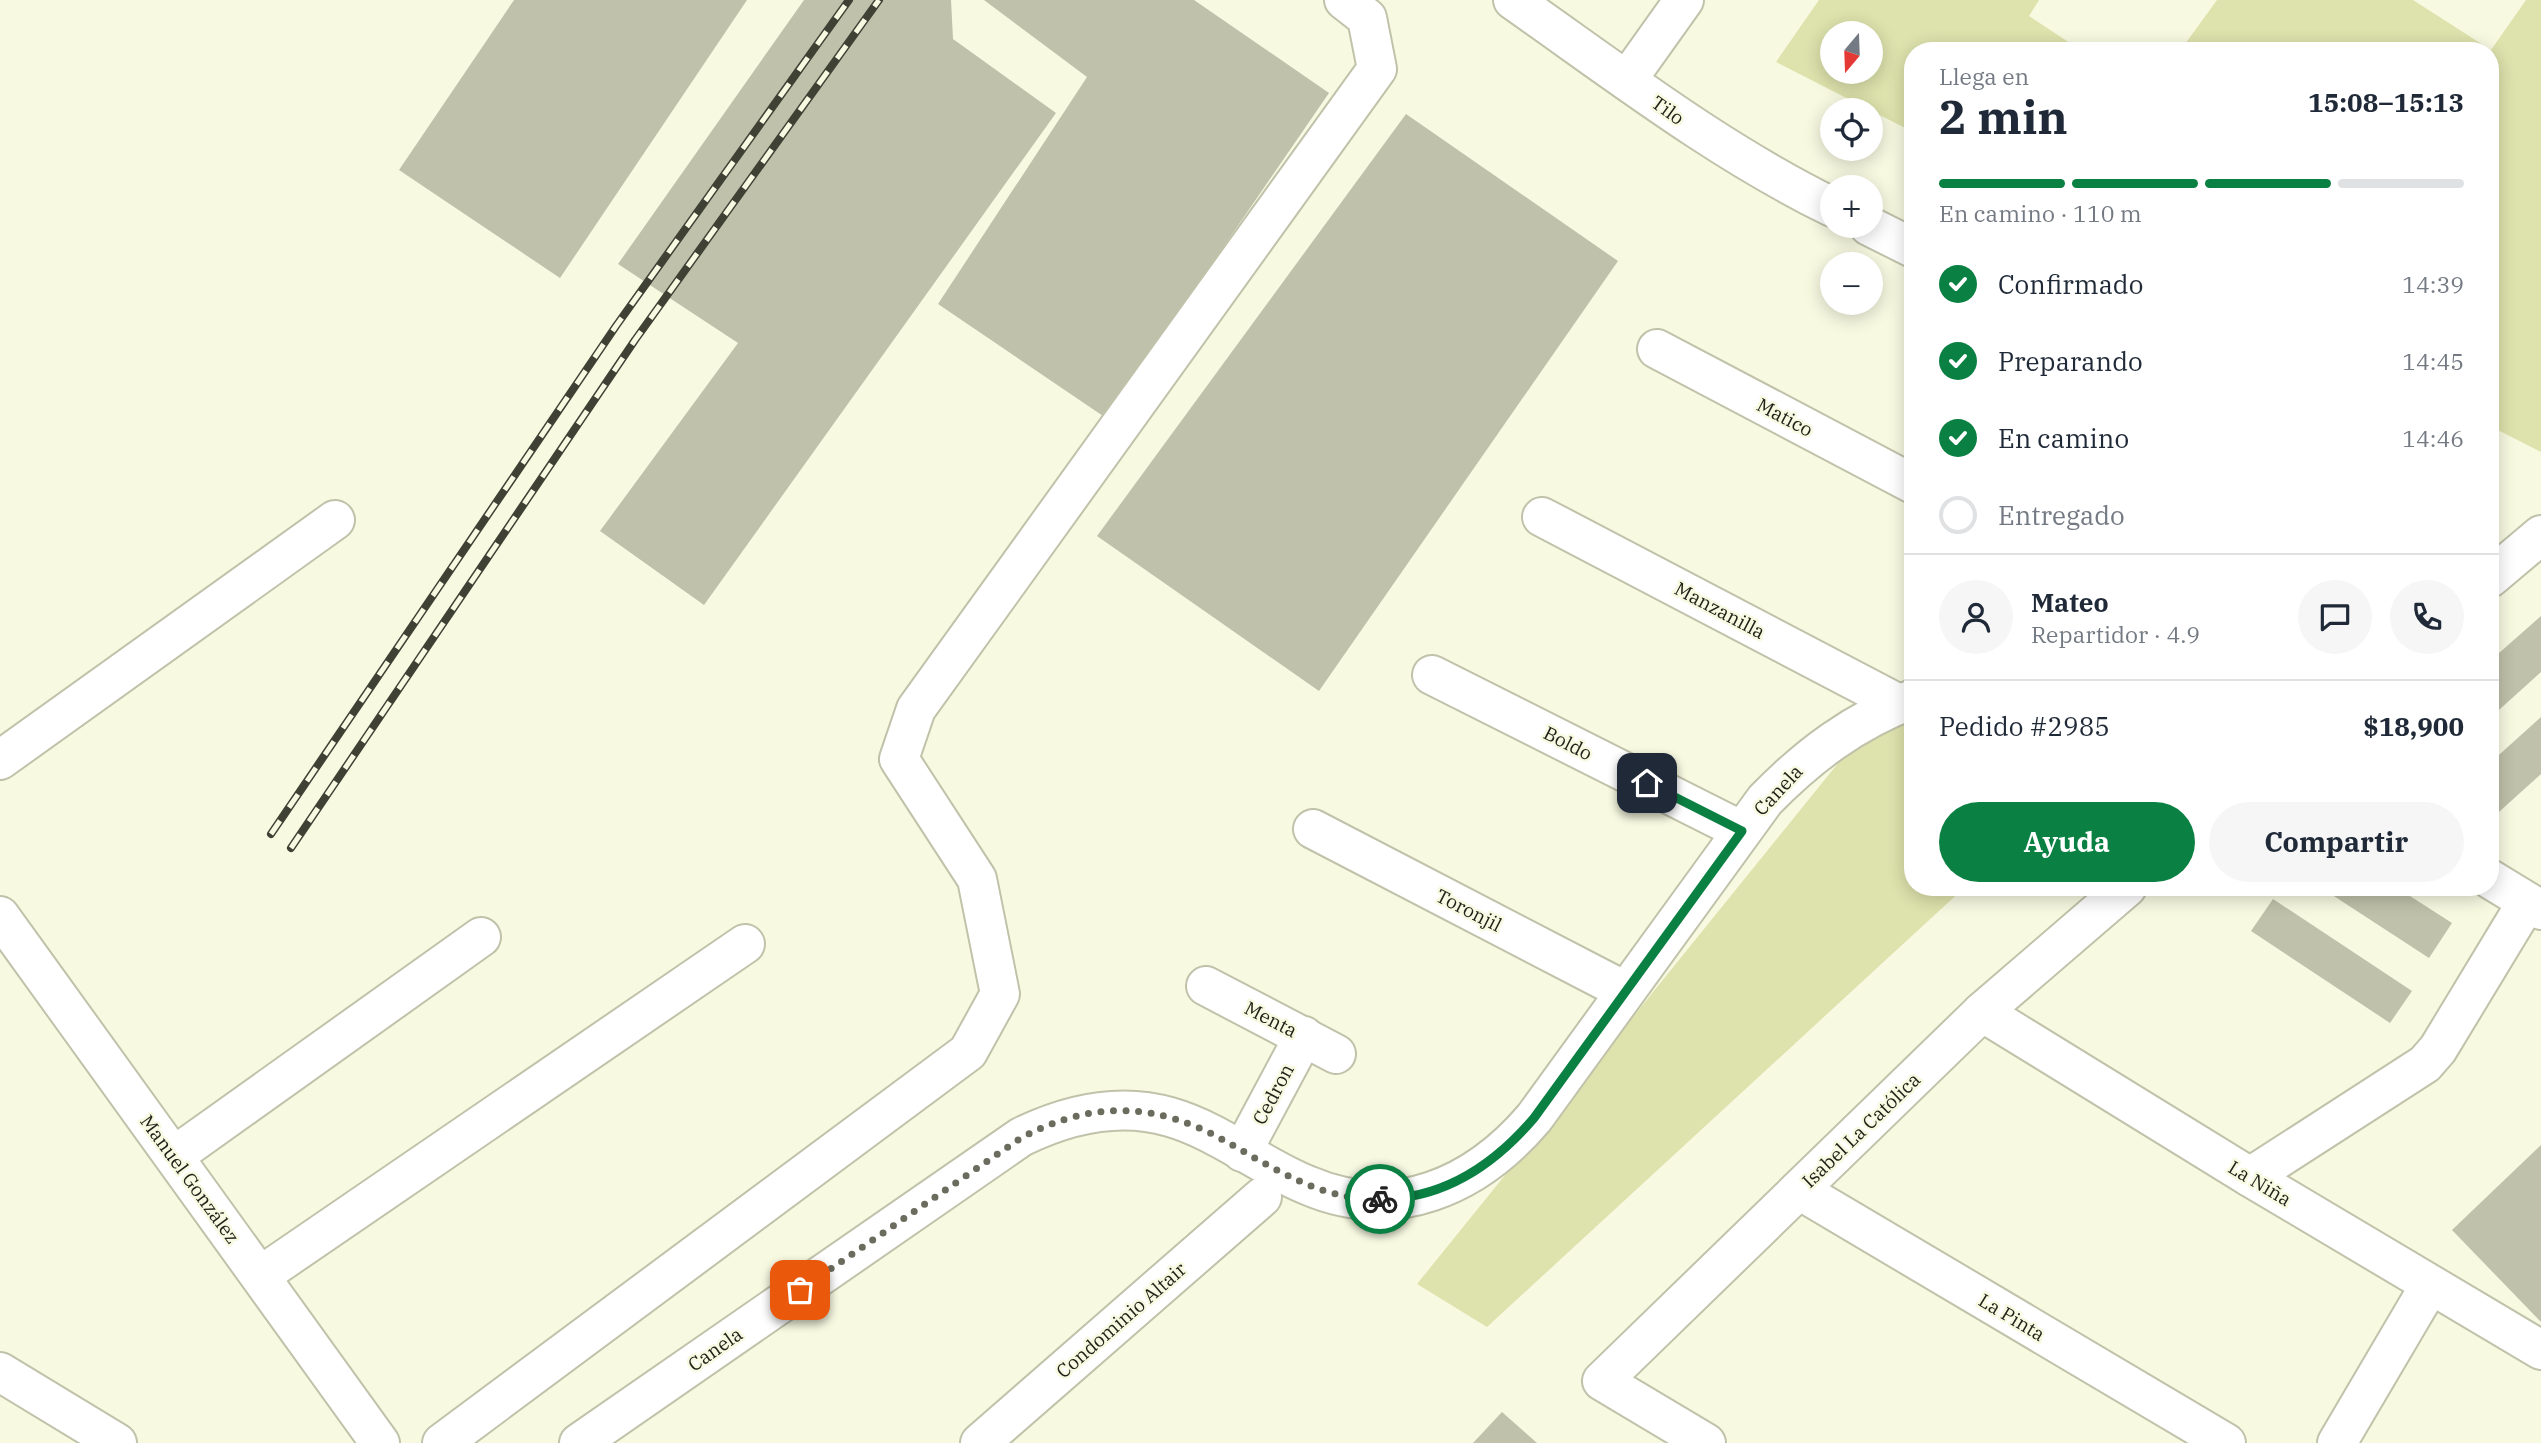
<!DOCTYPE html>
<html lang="es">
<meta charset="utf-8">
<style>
body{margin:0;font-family:"IBM Plex Serif",serif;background:#f6f6f7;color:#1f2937;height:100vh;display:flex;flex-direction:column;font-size:26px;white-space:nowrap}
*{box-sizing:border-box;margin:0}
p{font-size:23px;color:#747a83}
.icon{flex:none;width:38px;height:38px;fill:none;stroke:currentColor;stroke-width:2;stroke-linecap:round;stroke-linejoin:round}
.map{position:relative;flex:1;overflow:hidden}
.panel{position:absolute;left:1904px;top:42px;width:595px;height:854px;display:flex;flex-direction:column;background:#fff;border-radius:28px;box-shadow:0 4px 18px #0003}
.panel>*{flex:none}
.needle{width:46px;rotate:199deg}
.tools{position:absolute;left:1820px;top:21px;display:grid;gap:14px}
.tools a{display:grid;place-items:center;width:63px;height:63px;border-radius:50%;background:#fff;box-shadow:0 4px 18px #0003;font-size:35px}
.pin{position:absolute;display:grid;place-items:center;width:60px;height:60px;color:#fff;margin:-30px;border-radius:14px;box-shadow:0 4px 10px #0006}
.courier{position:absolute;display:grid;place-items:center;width:70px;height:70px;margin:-35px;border:5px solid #0b8043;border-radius:50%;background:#fff;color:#222;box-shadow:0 2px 9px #0007}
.summary em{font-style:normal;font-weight:700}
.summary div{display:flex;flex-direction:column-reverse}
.summary{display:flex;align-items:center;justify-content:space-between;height:119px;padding:0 35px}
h1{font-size:46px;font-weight:700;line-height:52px}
.bar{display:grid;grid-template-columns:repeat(4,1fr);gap:10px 7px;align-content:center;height:84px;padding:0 35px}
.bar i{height:9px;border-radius:5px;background:#e0e1e3}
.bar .current{background:#0b8043}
.bar p{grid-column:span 4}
.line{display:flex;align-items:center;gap:18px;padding:0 35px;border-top:2px solid #e0e1e3}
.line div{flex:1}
.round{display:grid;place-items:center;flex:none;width:74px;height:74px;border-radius:37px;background:#f6f6f7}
ol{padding:0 35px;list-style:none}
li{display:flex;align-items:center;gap:21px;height:77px}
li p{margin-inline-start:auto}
li .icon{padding:7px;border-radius:50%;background:#0b8043;color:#fff;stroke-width:4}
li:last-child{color:#747a83}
li i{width:38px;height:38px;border:4px solid #e0e1e3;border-radius:50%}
.primary-button{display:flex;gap:14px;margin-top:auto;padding:14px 35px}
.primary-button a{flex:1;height:80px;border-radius:42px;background:#0b8043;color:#fff;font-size:28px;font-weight:700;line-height:80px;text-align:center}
.primary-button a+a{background:#f6f6f7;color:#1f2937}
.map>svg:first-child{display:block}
.green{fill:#dee2ac;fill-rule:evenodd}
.building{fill:#bfc1aa}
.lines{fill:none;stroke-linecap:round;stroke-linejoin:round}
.minor-casing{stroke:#c0c2aa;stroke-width:42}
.major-casing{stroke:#c0c2aa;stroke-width:42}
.minor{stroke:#fff;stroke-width:38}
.major{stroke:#fff;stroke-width:38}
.rail-casing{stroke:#3f4135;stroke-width:8}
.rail{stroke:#f7f9e1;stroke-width:5;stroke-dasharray:16;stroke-linecap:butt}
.done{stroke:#6b6c5e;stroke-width:7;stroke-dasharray:0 12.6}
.route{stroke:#0b8043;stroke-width:9}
.labels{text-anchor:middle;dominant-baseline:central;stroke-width:5;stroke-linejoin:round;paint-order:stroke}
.street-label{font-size:19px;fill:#1f2017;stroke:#f7f9e1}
</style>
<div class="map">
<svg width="2541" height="1443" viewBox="0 0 2541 1443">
<rect width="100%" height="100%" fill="#f7f9e1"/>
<!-- green -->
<g class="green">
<path d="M 1819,0 L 2039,0 L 2029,16 L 2082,51 L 1913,51 L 1913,132 L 1776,62 ZM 1832,33 L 1871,33 L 1871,72 L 1832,72 Z"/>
<path d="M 2217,0 L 2413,0 L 2491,50 L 2526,0 L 2541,0 L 2541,452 L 2490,426 L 2490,51 L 2180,51 Z"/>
<path d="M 1913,717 L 1913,887 L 1965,887 L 1487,1327 L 1417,1284 L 1856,741 Z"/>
</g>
<!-- building -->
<g class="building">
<path d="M 514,0 L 747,0 L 560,278 L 399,170 Z"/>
<path d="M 804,0 L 951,0 L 953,39 L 1056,113 L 704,605 L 600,531 L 738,343 L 618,264 Z"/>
<path d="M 984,0 L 1194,0 L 1329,93 L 1106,418 L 938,304 L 1087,77 Z"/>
<path d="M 1406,114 L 1618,261 L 1319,691 L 1097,536 Z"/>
<path d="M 2541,616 L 2541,672 L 2490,718 L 2490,661 Z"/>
<path d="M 2541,717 L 2541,774 L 2490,820 L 2490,763 Z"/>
<path d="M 2320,887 L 2396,887 L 2452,923 L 2429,958 Z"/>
<path d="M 2273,899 L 2412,991 L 2390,1023 L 2251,931 Z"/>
<path d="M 2541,1145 L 2541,1322 L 2452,1230 Z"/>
<path d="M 1502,1412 L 1537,1443 L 1473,1443 Z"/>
</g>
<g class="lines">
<!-- minor casing -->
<g class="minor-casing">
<g id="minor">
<path d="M 1513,0 C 1617,73 1718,151 1832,207"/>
<path d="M 1627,80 L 1684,0"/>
<path d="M 1869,226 L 1913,248"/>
<path d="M 1657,349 L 1913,484"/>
<path d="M 1542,517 L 1899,704"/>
<path d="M 2490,578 L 2541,535"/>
<path d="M 1432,675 L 1742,831"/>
<path d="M 0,760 L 335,520"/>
<path d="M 1313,829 L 1625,991"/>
<path d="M 2490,879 L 2541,910"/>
<path d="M 0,916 L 380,1443"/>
<path d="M 1206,986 L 1336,1054"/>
<path d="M 1982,1012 L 2250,1177 L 2541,1350"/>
<path d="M 1242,1152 L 1304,1036"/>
<path d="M 174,1156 L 481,937"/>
<path d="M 2250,1177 L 2425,1064 L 2438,1049 L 2527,902"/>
<path d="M 1799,1190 L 2226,1443"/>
<path d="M 260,1276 L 745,944"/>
<path d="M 442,1443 L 968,1052 L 1000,994 L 977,879 L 899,759 L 916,709 L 1377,69 L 1367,18 L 1344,0"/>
<path d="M 579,1443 L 1021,1137 C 1068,1114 1118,1102 1170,1117 C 1219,1131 1260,1166 1307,1185 C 1395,1223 1476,1186 1534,1118 L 1765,800 C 1808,756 1854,721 1913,699"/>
<path d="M 980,1443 L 1262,1197"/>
<path d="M 1706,1443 L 1602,1381 L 1982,1012 L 2127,887"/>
<path d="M 2337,1443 L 2430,1285"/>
</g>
</g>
<!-- major casing -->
<g class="major-casing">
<path id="major" d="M 0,1372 L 117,1443"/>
</g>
<!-- minor -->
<use href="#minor" class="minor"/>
<!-- major -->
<use href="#major" class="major"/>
<!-- rail casing -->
<g class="rail-casing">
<g id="rail">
<path d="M 271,834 L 616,326 L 849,0"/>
<path d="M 291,848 L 635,340 L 879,0"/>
</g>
</g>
<!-- rail -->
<use href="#rail" class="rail"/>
</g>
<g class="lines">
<!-- done -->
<path class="done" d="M 800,1290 L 1021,1138 C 1079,1107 1135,1101 1197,1127 C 1223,1138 1248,1155 1273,1168 C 1307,1186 1340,1200 1380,1199"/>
<!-- route -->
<path class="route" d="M 1380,1199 C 1443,1199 1494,1165 1534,1118 L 1742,831 L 1647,783"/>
</g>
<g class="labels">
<!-- street labels -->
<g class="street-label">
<text transform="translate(1668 110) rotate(36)">Tilo</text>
<text transform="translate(1785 417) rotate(28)">Matico</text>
<text transform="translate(1720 610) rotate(28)">Manzanilla</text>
<text transform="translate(1568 743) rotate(27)">Boldo</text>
<text transform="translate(1778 790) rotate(-47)">Canela</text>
<text transform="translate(1469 910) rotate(27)">Toronjil</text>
<text transform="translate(1271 1019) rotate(27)">Menta</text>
<text transform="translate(1273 1094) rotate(-62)">Cedron</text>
<text transform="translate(1861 1130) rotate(-44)">Isabel La Católica</text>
<text transform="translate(190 1179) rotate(54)">Manuel González</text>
<text transform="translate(2260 1183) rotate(31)">La Niña</text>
<text transform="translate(2012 1317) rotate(31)">La Pinta</text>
<text transform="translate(1121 1320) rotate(-41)">Condominio Altair</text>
<text transform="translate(715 1349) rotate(-35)">Canela</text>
</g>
</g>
</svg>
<div class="tools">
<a><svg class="needle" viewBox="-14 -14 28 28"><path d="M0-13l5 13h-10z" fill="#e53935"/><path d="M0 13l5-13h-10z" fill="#747a83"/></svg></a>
<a><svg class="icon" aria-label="locate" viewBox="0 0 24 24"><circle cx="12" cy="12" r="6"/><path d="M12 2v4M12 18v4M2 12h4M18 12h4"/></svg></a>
<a>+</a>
<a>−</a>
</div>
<div class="pin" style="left:800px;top:1290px;background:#ea580c"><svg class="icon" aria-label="bag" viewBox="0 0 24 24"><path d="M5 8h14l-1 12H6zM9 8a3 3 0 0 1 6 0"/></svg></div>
<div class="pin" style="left:1647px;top:783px;background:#1f2937"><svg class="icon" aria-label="home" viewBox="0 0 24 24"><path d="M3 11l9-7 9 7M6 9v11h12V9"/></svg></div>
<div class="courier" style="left:1380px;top:1199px"><svg class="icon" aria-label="bike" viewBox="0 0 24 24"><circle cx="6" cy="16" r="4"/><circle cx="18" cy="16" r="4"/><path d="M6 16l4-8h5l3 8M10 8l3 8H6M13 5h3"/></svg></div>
<section class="panel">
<div class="summary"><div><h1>2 min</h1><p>Llega en</p></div><em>15:08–15:13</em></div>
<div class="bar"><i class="current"></i><i class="current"></i><i class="current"></i><i></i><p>En camino · 110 m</p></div>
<ol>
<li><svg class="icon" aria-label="check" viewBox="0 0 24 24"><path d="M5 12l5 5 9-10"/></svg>Confirmado<p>14:39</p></li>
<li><svg class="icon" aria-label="check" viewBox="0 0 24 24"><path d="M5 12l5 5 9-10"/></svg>Preparando<p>14:45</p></li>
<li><svg class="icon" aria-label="check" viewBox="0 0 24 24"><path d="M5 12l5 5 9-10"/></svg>En camino<p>14:46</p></li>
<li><i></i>Entregado</li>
</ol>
<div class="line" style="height:126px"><a class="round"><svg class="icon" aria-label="person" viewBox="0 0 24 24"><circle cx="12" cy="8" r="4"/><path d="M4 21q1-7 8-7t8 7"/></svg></a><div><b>Mateo</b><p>Repartidor · 4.9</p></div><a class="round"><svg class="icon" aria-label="chat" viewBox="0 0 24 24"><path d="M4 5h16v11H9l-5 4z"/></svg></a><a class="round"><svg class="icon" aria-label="phone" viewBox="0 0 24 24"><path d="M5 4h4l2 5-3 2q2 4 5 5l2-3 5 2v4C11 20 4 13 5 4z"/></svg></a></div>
<div class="line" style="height:91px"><div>Pedido #2985</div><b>$18,900</b></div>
<div class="primary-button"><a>Ayuda</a><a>Compartir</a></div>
</section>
</div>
